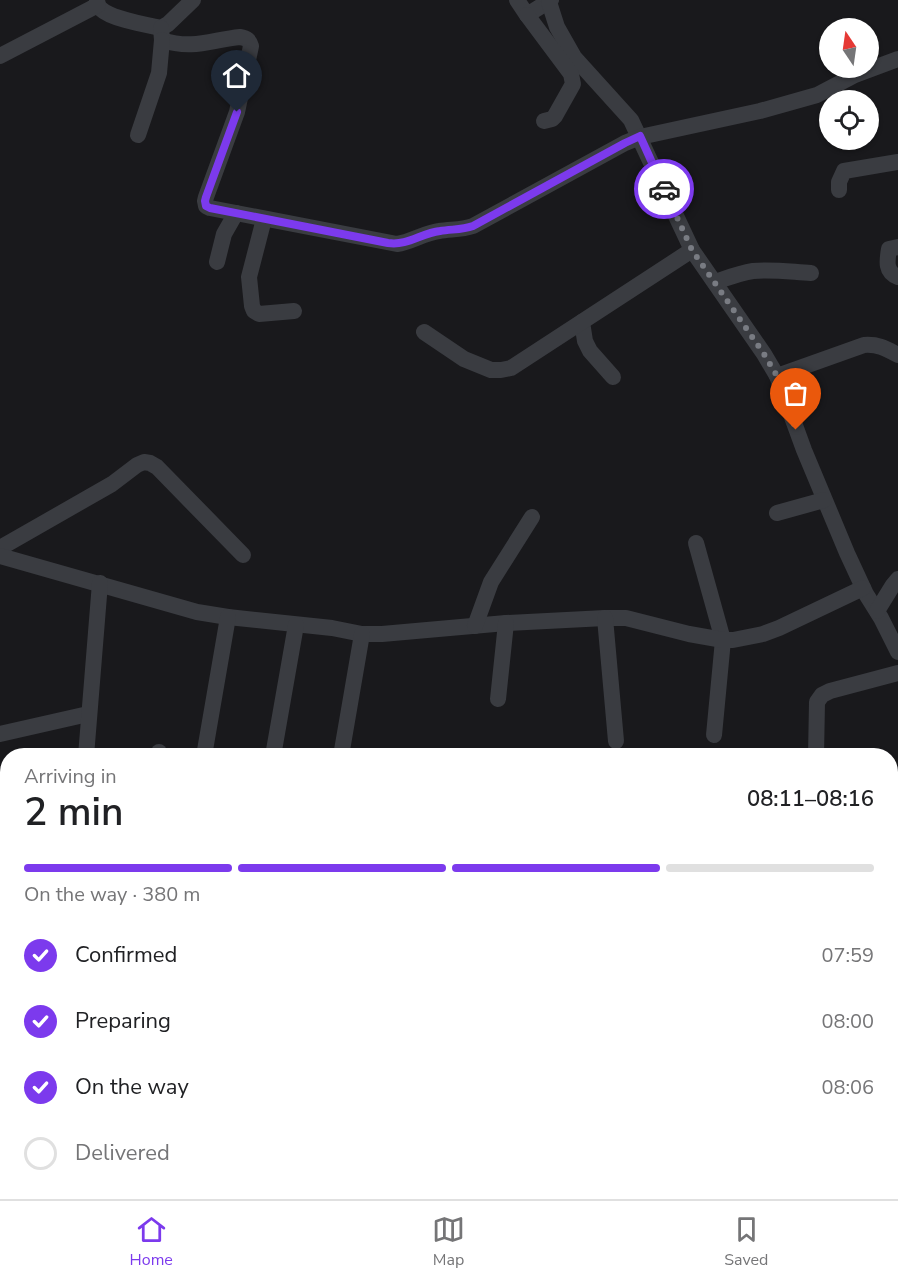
<!DOCTYPE html>
<meta charset="utf-8">
<style>
body{margin:0;font-family:"Nunito Sans",sans-serif;background:#f2f2f2;color:#202124;height:100vh;display:flex;flex-direction:column;font-size:22px;white-space:nowrap}
*{box-sizing:border-box;margin:0}
p{font-size:20px;color:#757577}
.icon{flex:none;width:33px;height:33px;fill:none;stroke:currentColor;stroke-width:2;stroke-linecap:round;stroke-linejoin:round}
.map{position:relative;flex:1;overflow:hidden}
.drawer{position:absolute;left:0px;top:748px;width:898px;height:452px;display:flex;flex-direction:column;background:#fff;border-radius:24px 24px 0 0;box-shadow:0 2px 4px #0004}
.drawer>*{flex:none}
.needle{width:39px;rotate:347deg}
.controls{position:absolute;left:819px;top:18px;display:grid;gap:12px}
.controls a{display:grid;place-items:center;width:60px;height:60px;border-radius:50%;background:#fff;box-shadow:0 2px 4px #0004;font-size:30px}
.pin{position:absolute;display:grid;place-items:center;width:51px;height:51px;color:#fff;margin:-62px -26px;border-radius:50% 50% 50% 0;rotate:-45deg;box-shadow:0 0 6px #0007}
.pin .icon{rotate:45deg}
.courier{position:absolute;display:grid;place-items:center;width:60px;height:60px;margin:-30px;border:4px solid #7c3aed;border-radius:50%;background:#fff;color:#222;box-shadow:0 2px 8px #0007}
.overview em{font-style:normal;font-weight:600}
.overview div{display:flex;flex-direction:column-reverse}
.overview{display:flex;align-items:center;justify-content:space-between;height:102px;padding:0 24px}
h1{font-size:39px;font-weight:600;line-height:45px}
.bar{display:grid;grid-template-columns:repeat(4,1fr);gap:9px 6px;align-content:center;height:72px;padding:0 24px}
.bar i{height:8px;border-radius:4px;background:#e0e0e0}
.bar .current{background:#7c3aed}
.bar p{grid-column:span 4}
ol{padding:0 24px;list-style:none}
li{display:flex;align-items:center;gap:18px;height:66px}
li p{margin-inline-start:auto}
li .icon{padding:6px;border-radius:50%;background:#7c3aed;color:#fff;stroke-width:4}
li:last-child{color:#757577}
li i{width:33px;height:33px;border:3px solid #e0e0e0;border-radius:50%}
.tab-bar{display:flex;justify-content:space-around;align-items:center;height:84px;border-top:2px solid #e0e0e0;background:#fff;font-size:16px;color:#757577}
.tab-bar a{display:grid;justify-items:center;gap:3px}
.tab-bar .current{color:#7c3aed}
.map>svg:first-child{display:block}
.lines{fill:none;stroke-linecap:round;stroke-linejoin:round}
.minor{stroke:#3a3c41;stroke-width:16}
.done{stroke:#797c83;stroke-width:6;stroke-dasharray:0 10.8}
.route{stroke:#7c3aed;stroke-width:8}
</style>
<div class="map">
<svg width="898" height="1199" viewBox="0 0 898 1199">
<rect width="100%" height="100%" fill="#19191c"/>
<g class="lines">
<!-- minor -->
<g class="minor">
<path d="M 97,0 C 98,5 97,5 101,9 C 111,19 147,25 161,28 L 168,24 L 193,0"/>
<path d="M 517,0 L 527,15 L 551,0"/>
<path d="M 549,2 L 557,27 L 574,57 L 631,120 L 692,250 L 764,354 L 777,376 L 804,450 L 847,553 L 866,594 L 881,618 L 898,652"/>
<path d="M 527,15 L 571,74 L 573,84 L 555,116 L 552,119 L 544,121"/>
<path d="M 161,28 L 162,40 C 193,50 211,40 240,37 C 247,38 249,40 251,46 L 237,112 L 206,197 L 205,201 L 206,206 L 210,208 L 397,244 C 411,242 424,233 439,231 C 451,229 461,230 473,226 L 625,143 L 640,137 L 760,111 L 817,95 L 855,75 L 898,59"/>
<path d="M 0,56 L 98,5"/>
<path d="M 138,135 L 159,73 L 162,40"/>
<path d="M 839,190 L 839,182 L 844,171 L 898,162"/>
<path d="M 264,219 L 249,277 L 252,306 L 254,311 L 259,314 L 294,311"/>
<path d="M 898,247 L 889,249 C 887,261 885,272 898,277"/>
<path d="M 217,262 L 224,234 L 236,213"/>
<path d="M 715,282 C 727,278 740,273 753,271 C 772,269 792,272 811,273"/>
<path d="M 582,322 L 585,341 L 590,351 L 613,377"/>
<path d="M 424,332 L 464,359 L 491,370 L 501,370 L 511,368 L 692,250"/>
<path d="M 777,376 L 864,345 C 878,344 885,348 898,355"/>
<path d="M 777,513 L 824,500"/>
<path d="M 696,543 L 723,640 L 714,735"/>
<path d="M 0,548 L 112,484 L 137,465 L 144,462 L 150,463 L 157,467 L 243,555"/>
<path d="M 0,556 L 197,612 L 228,617 L 332,628 L 362,634 L 382,634 L 506,623 L 605,618 L 626,618 L 689,634 L 723,640 L 733,640 L 763,634 L 779,628 L 863,588"/>
<path d="M 877,611 L 893,585 L 898,579"/>
<path d="M 605,618 L 616,741"/>
<path d="M 475,626 L 491,582 L 532,517"/>
<path d="M 498,699 L 506,623"/>
<path d="M 0,734 L 88,714"/>
<path d="M 86,756 L 100,583"/>
<path d="M 159,756 L 159,752"/>
<path d="M 204,756 L 228,617"/>
<path d="M 273,756 L 296,625"/>
<path d="M 341,756 L 362,634"/>
<path d="M 816,756 L 817,702 L 822,695 L 830,691 L 898,673"/>
<path d="M 0,842 L 8,842"/>
<path d="M 0,911 L 8,913"/>
<path d="M 891,941 L 898,939"/>
<path d="M 891,990 L 898,995"/>
<path d="M 0,1078 L 8,1080"/>
<path d="M 0,1192 L 36,1199"/>
<path d="M 333,1192 L 354,1199"/>
<path d="M 654,1192 L 668,1199"/>
<path d="M 405,1199 L 407,1192"/>
<path d="M 474,1199 L 476,1192"/>
<path d="M 587,1199 L 590,1192"/>
</g>
</g>
<g class="lines">
<!-- done -->
<path class="done" d="M 664,189 L 692,250 L 764,354 L 777,376 L 796,430"/>
<!-- route -->
<path class="route" d="M 237,112 L 206,197 L 205,201 L 206,206 L 210,208 L 388,243 C 408,246 421,233 440,231 C 452,229 462,230 473,226 L 625,143 L 640,136 L 664,189"/>
</g>
</svg>
<div class="controls">
<a><svg class="needle" viewBox="-14 -14 28 28"><path d="M0-13l5 13h-10z" fill="#e53935"/><path d="M0 13l5-13h-10z" fill="#757577"/></svg></a>
<a><svg class="icon" aria-label="locate" viewBox="0 0 24 24"><circle cx="12" cy="12" r="6"/><path d="M12 2v4M12 18v4M2 12h4M18 12h4"/></svg></a>
</div>
<div class="pin" style="left:796px;top:430px;background:#ea580c"><svg class="icon" aria-label="bag" viewBox="0 0 24 24"><path d="M5 8h14l-1 12H6zM9 8a3 3 0 0 1 6 0"/></svg></div>
<div class="pin" style="left:237px;top:112px;background:#1f2937"><svg class="icon" aria-label="home" viewBox="0 0 24 24"><path d="M3 11l9-7 9 7M6 9v11h12V9"/></svg></div>
<div class="courier" style="left:664px;top:189px"><svg class="icon" aria-label="car" viewBox="0 0 24 24"><path d="M5 17H2v-5l4-1 3-4h7l3 4 3 1v5h-3M9 17h6M6 11h13"/><circle cx="7" cy="17" r="2"/><circle cx="17" cy="17" r="2"/></svg></div>
<section class="drawer">
<div class="overview"><div><h1>2 min</h1><p>Arriving in</p></div><em>08:11–08:16</em></div>
<div class="bar"><i class="current"></i><i class="current"></i><i class="current"></i><i></i><p>On the way · 380 m</p></div>
<ol>
<li><svg class="icon" aria-label="check" viewBox="0 0 24 24"><path d="M5 12l5 5 9-10"/></svg>Confirmed<p>07:59</p></li>
<li><svg class="icon" aria-label="check" viewBox="0 0 24 24"><path d="M5 12l5 5 9-10"/></svg>Preparing<p>08:00</p></li>
<li><svg class="icon" aria-label="check" viewBox="0 0 24 24"><path d="M5 12l5 5 9-10"/></svg>On the way<p>08:06</p></li>
<li><i></i>Delivered</li>
</ol>
</section>
</div>
<nav class="tab-bar">
<a class="current"><svg class="icon" aria-label="home" viewBox="0 0 24 24"><path d="M3 11l9-7 9 7M6 9v11h12V9"/></svg>Home</a>
<a><svg class="icon" aria-label="map" viewBox="0 0 24 24"><path d="M3 6l6-2 6 2 6-2v14l-6 2-6-2-6 2zM9 4v14M15 6v14"/></svg>Map</a>
<a><svg class="icon" aria-label="saved" viewBox="0 0 24 24"><path d="M7 4h10v16l-5-4-5 4z"/></svg>Saved</a>
</nav>
